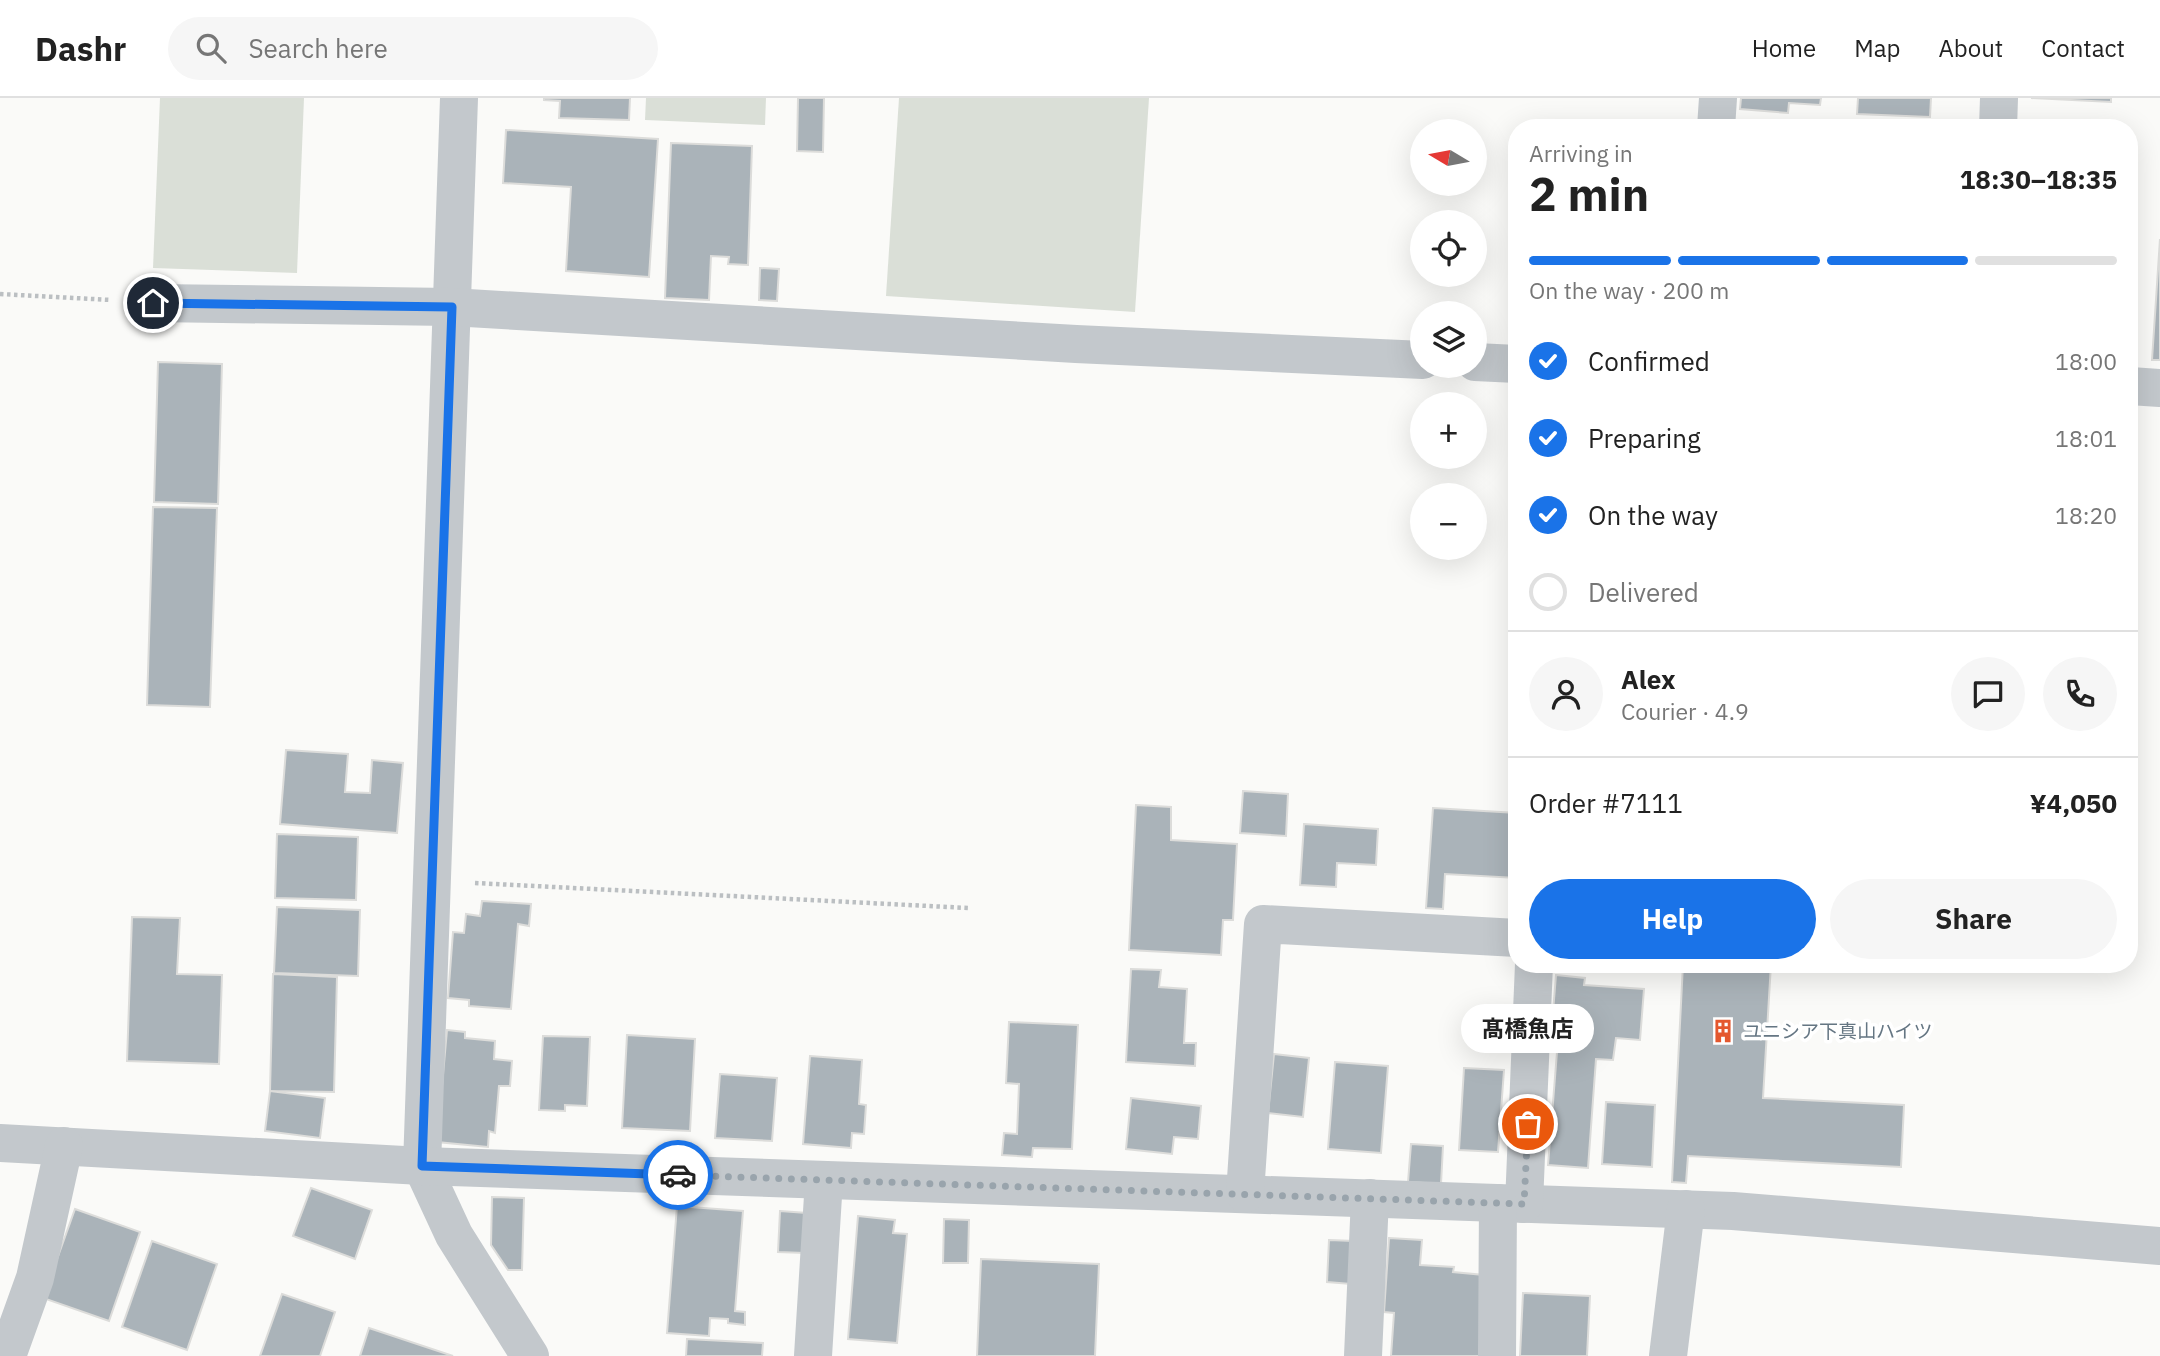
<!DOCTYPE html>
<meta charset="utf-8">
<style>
body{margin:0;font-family:"IBM Plex Sans","Noto Sans JP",sans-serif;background:#f6f6f6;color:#222;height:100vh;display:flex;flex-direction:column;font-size:26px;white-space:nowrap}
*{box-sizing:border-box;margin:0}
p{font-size:23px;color:#767676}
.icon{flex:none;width:38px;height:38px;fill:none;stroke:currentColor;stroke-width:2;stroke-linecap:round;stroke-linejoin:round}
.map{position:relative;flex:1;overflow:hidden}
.details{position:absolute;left:1508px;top:21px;width:630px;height:854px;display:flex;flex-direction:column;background:#fff;border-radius:28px;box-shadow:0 7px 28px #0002}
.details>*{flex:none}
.needle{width:46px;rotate:280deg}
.buttons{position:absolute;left:1410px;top:21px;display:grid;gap:14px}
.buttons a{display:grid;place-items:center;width:77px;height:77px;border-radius:50%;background:#fff;box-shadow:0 7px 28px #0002;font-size:35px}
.pin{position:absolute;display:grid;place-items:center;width:60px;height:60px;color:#fff;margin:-30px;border:4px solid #fff;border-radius:50%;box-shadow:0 2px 7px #0007}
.courier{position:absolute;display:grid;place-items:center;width:70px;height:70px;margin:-35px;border:5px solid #1a73e8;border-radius:50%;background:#fff;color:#222;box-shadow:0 2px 9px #0007}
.bubble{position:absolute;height:49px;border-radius:24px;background:#fff;box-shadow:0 7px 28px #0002;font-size:23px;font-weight:700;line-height:49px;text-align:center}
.overview em{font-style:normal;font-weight:700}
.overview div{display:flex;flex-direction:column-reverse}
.overview{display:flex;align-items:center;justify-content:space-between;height:119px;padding:0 21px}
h1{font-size:46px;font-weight:700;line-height:52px}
.bar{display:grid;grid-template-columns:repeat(4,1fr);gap:10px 7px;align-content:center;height:84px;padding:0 21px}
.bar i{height:9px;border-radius:5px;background:#e0e0e0}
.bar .current{background:#1a73e8}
.bar p{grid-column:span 4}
.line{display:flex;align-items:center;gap:18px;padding:0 21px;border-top:2px solid #e0e0e0}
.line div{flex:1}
.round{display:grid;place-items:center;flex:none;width:74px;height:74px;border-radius:37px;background:#f6f6f6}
ol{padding:0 21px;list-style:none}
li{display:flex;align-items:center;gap:21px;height:77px}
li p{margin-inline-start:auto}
li .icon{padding:7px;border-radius:50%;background:#1a73e8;color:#fff;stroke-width:4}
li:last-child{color:#767676}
li i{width:38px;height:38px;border:4px solid #e0e0e0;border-radius:50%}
.cta{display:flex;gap:14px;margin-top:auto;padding:14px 21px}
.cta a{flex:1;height:80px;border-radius:42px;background:#1a73e8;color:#fff;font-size:28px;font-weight:700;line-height:80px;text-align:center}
.cta a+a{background:#f6f6f6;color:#222}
header{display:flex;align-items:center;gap:42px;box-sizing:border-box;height:98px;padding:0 35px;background:#fff;border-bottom:2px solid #e0e0e0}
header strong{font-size:33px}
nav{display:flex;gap:38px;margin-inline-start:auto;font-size:24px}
.search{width:490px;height:63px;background:#f6f6f6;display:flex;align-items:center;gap:18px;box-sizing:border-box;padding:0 24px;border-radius:38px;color:#767676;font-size:26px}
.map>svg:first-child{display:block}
.green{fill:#dadfd7}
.building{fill:#aab3b9;stroke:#dcdcda;stroke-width:2}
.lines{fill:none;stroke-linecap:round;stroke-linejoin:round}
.path{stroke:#bbbfc2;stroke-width:4.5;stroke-dasharray:3.5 3.5;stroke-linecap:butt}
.minor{stroke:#c3c8cc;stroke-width:38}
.done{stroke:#99a4ac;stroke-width:7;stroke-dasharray:0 12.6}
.route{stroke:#1a73e8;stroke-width:9}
.labels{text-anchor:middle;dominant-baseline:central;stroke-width:7;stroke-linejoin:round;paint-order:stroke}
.poi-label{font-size:19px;fill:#657683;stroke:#fff;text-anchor:start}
</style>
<header>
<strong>Dashr</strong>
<div class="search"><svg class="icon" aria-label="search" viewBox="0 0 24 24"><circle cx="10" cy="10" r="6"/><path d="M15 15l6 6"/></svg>Search here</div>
<nav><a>Home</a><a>Map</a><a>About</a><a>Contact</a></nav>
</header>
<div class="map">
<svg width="2160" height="1258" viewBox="0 0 2160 1258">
<rect width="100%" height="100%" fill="#fafaf8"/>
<!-- green -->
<g class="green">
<path d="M 160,0 L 304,0 L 297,175 L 153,170 Z"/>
<path d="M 646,0 L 766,0 L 765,27 L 645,22 Z"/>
<path d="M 899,0 L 1149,0 L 1135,214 L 886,198 Z"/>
</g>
<!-- building -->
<g class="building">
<path d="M 544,0 L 630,0 L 629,22 L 559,20 L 560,3 L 544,2 Z"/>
<path d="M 798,0 L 824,0 L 823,54 L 797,53 Z"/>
<path d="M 1741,0 L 1821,0 L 1820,7 L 1789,5 L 1788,15 L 1740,11 Z"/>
<path d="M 1858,0 L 1931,0 L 1930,19 L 1857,16 Z"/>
<path d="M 2031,0 L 2111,0 L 2111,4 Z"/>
<path d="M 2060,22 L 2125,27 L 2125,30 L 2059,30 Z"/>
<path d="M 506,32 L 658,41 L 649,179 L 566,173 L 571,89 L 503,85 Z"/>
<path d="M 671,45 L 752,48 L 748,167 L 728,166 L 729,159 L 711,158 L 709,202 L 665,200 Z"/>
<path d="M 2160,141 L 2160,262 L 2152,262 Z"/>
<path d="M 760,170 L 779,171 L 777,203 L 759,202 Z"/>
<path d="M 158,264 L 222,266 L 218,406 L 154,404 Z"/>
<path d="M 153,409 L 217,410 L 210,609 L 147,607 Z"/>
<path d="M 286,652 L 348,656 L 345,694 L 370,695 L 372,662 L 403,665 L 397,735 L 280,726 Z"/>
<path d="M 1243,693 L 1288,696 L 1286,738 L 1240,735 Z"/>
<path d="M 1136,707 L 1171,709 L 1171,742 L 1237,746 L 1233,822 L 1223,822 L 1221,857 L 1129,852 Z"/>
<path d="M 1433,710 L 1517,715 L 1517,780 L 1445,776 L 1443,811 L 1426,810 Z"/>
<path d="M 1304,726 L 1378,731 L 1376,767 L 1337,765 L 1336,789 L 1300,787 Z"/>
<path d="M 277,736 L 358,739 L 356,802 L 275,800 Z"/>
<path d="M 482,803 L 531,806 L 529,828 L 518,826 L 511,911 L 469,908 L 469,902 L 448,900 L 453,834 L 464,835 L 466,816 L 480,818 Z"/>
<path d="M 277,809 L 360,812 L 358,878 L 274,875 Z"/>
<path d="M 132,819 L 180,820 L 177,876 L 222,877 L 219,966 L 127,963 Z"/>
<path d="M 1683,866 L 1771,866 L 1763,1000 L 1904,1007 L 1901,1069 L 1688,1058 L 1686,1085 L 1672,1084 Z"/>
<path d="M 1131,871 L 1161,872 L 1159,889 L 1187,891 L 1184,945 L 1196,945 L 1195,968 L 1126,964 Z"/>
<path d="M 273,876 L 337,879 L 334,994 L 270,993 Z"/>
<path d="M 1556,877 L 1585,880 L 1584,887 L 1644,891 L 1640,942 L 1616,940 L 1613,962 L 1596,961 L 1588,1070 L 1548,1067 L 1559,929 L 1553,914 Z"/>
<path d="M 1009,924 L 1078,927 L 1072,1051 L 1033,1050 L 1032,1059 L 1002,1057 L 1004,1035 L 1017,1036 L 1019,986 L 1006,985 Z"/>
<path d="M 447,932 L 465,934 L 465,940 L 495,943 L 494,961 L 512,963 L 510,988 L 499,988 L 495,1035 L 489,1033 L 488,1049 L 437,1044 Z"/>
<path d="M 627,937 L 695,941 L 690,1033 L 622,1030 Z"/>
<path d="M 543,938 L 590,939 L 587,1008 L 565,1007 L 565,1013 L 539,1012 Z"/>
<path d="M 1274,956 L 1309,960 L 1303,1019 L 1268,1015 Z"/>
<path d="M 810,958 L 862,962 L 859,1006 L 866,1007 L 864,1036 L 852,1035 L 851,1050 L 803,1046 Z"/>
<path d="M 1335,964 L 1388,968 L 1381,1055 L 1328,1051 Z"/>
<path d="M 1464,970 L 1504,972 L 1498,1054 L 1459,1052 Z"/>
<path d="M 720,976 L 777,980 L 772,1043 L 715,1040 Z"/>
<path d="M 270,993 L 325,1000 L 320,1040 L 265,1033 Z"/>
<path d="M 1131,1000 L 1201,1008 L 1198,1041 L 1174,1039 L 1172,1056 L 1126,1051 Z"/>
<path d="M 1606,1004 L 1655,1007 L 1652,1069 L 1602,1066 Z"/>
<path d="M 1411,1046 L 1443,1048 L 1441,1086 L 1408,1084 Z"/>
<path d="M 311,1090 L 372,1112 L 355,1161 L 293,1138 Z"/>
<path d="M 492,1099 L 524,1100 L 522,1172 L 508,1172 L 491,1147 Z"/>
<path d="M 677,1108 L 743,1113 L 735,1213 L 745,1214 L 745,1227 L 728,1225 L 728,1221 L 710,1220 L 709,1238 L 667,1235 Z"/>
<path d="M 75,1111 L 140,1134 L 109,1223 L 43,1200 Z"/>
<path d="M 780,1113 L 807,1115 L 805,1155 L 778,1154 Z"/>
<path d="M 858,1118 L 895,1122 L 893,1135 L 907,1136 L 897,1245 L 848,1241 Z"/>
<path d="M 944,1121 L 969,1122 L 968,1165 L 943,1165 Z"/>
<path d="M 1389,1140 L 1422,1142 L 1420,1167 L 1454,1169 L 1453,1174 L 1484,1177 L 1479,1258 L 1391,1258 L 1394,1215 L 1384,1214 Z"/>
<path d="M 1329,1142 L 1354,1143 L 1351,1186 L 1327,1184 Z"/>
<path d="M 152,1143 L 217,1166 L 187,1252 L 122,1229 Z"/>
<path d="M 981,1161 L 1099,1166 L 1095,1258 L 977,1258 Z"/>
<path d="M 1523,1195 L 1590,1198 L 1587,1258 L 1520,1258 Z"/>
<path d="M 282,1196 L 335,1214 L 320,1258 L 260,1258 Z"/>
<path d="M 369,1230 L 453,1258 L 360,1258 Z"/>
<path d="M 687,1241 L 763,1245 L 762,1258 L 686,1258 Z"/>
</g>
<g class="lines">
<!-- path -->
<g class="path">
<path d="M 0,196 L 111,202"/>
<path d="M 475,785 L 968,810"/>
</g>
<!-- minor -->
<g class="minor">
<path d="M 459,0 L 422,1068 L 454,1137 L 530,1258"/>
<path d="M 1716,30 L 1718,0"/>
<path d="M 1998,30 L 1999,0"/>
<path d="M 154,205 L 451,209 L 1076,246 L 1423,262"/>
<path d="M 1475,264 L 1517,266"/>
<path d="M 2130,288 L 2160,290"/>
<path d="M 0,1045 L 422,1068 L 1733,1113 L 2160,1148"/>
<path d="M 1245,1096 L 1263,826 L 1517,840"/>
<path d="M 1524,1106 L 1534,866"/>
<path d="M 7,1258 L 35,1180 L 64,1048"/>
<path d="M 813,1258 L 824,1082"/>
<path d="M 1363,1258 L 1370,1100"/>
<path d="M 1497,1258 L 1498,1105"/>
<path d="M 1668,1258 L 1686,1111"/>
</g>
</g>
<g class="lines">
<!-- done -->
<path class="done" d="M 678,1077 L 1524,1106 L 1528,1026"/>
<!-- route -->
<path class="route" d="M 153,205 L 452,209 L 422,1068 L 678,1077"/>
</g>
<!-- icons -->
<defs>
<g id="building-bare" transform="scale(1.89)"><path d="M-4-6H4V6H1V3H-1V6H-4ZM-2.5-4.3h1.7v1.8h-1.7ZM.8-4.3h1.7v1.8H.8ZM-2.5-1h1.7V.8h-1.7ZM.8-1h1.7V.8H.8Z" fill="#e4572e" stroke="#fff" stroke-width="2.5" paint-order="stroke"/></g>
</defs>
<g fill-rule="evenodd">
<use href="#building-bare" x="1723" y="933"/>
</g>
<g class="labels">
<!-- poi labels -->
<g class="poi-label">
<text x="1743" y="933">ユニシア下真山ハイツ</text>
</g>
</g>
</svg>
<div class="buttons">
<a><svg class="needle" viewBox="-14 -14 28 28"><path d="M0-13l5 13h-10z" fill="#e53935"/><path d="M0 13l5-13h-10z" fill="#767676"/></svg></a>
<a><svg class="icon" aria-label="locate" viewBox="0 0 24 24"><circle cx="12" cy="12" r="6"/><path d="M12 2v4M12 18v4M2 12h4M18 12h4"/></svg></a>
<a><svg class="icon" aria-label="layers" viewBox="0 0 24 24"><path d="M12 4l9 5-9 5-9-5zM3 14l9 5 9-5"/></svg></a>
<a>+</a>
<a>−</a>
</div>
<div class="pin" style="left:1528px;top:1026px;background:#ea580c"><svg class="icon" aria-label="bag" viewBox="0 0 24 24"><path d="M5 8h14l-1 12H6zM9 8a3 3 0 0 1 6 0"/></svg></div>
<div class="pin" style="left:153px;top:205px;background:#1f2937"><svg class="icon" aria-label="home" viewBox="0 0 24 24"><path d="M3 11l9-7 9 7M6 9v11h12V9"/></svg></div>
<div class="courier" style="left:678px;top:1077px"><svg class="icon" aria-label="car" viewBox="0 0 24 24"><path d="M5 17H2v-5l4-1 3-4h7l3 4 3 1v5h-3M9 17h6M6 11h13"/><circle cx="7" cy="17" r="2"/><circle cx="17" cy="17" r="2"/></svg></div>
<div class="bubble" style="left:1461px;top:906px;width:133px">髙橋魚店</div>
<section class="details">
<div class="overview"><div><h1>2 min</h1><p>Arriving in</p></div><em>18:30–18:35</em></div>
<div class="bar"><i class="current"></i><i class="current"></i><i class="current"></i><i></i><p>On the way · 200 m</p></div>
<ol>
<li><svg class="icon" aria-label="check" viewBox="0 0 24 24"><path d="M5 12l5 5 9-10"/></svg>Confirmed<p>18:00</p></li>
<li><svg class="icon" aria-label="check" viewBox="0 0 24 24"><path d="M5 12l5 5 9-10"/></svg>Preparing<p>18:01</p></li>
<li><svg class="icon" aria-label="check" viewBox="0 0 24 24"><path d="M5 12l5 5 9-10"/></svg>On the way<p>18:20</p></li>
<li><i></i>Delivered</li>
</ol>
<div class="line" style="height:126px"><a class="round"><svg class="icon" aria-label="person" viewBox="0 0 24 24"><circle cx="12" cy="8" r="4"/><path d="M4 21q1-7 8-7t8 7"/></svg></a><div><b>Alex</b><p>Courier · 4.9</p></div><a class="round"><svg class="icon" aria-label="chat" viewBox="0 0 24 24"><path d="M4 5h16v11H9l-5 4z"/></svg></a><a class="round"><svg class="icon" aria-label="phone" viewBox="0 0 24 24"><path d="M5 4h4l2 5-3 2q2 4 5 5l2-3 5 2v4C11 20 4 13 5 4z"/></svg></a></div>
<div class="line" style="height:91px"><div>Order #7111</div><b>¥4,050</b></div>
<div class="cta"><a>Help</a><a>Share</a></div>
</section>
</div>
